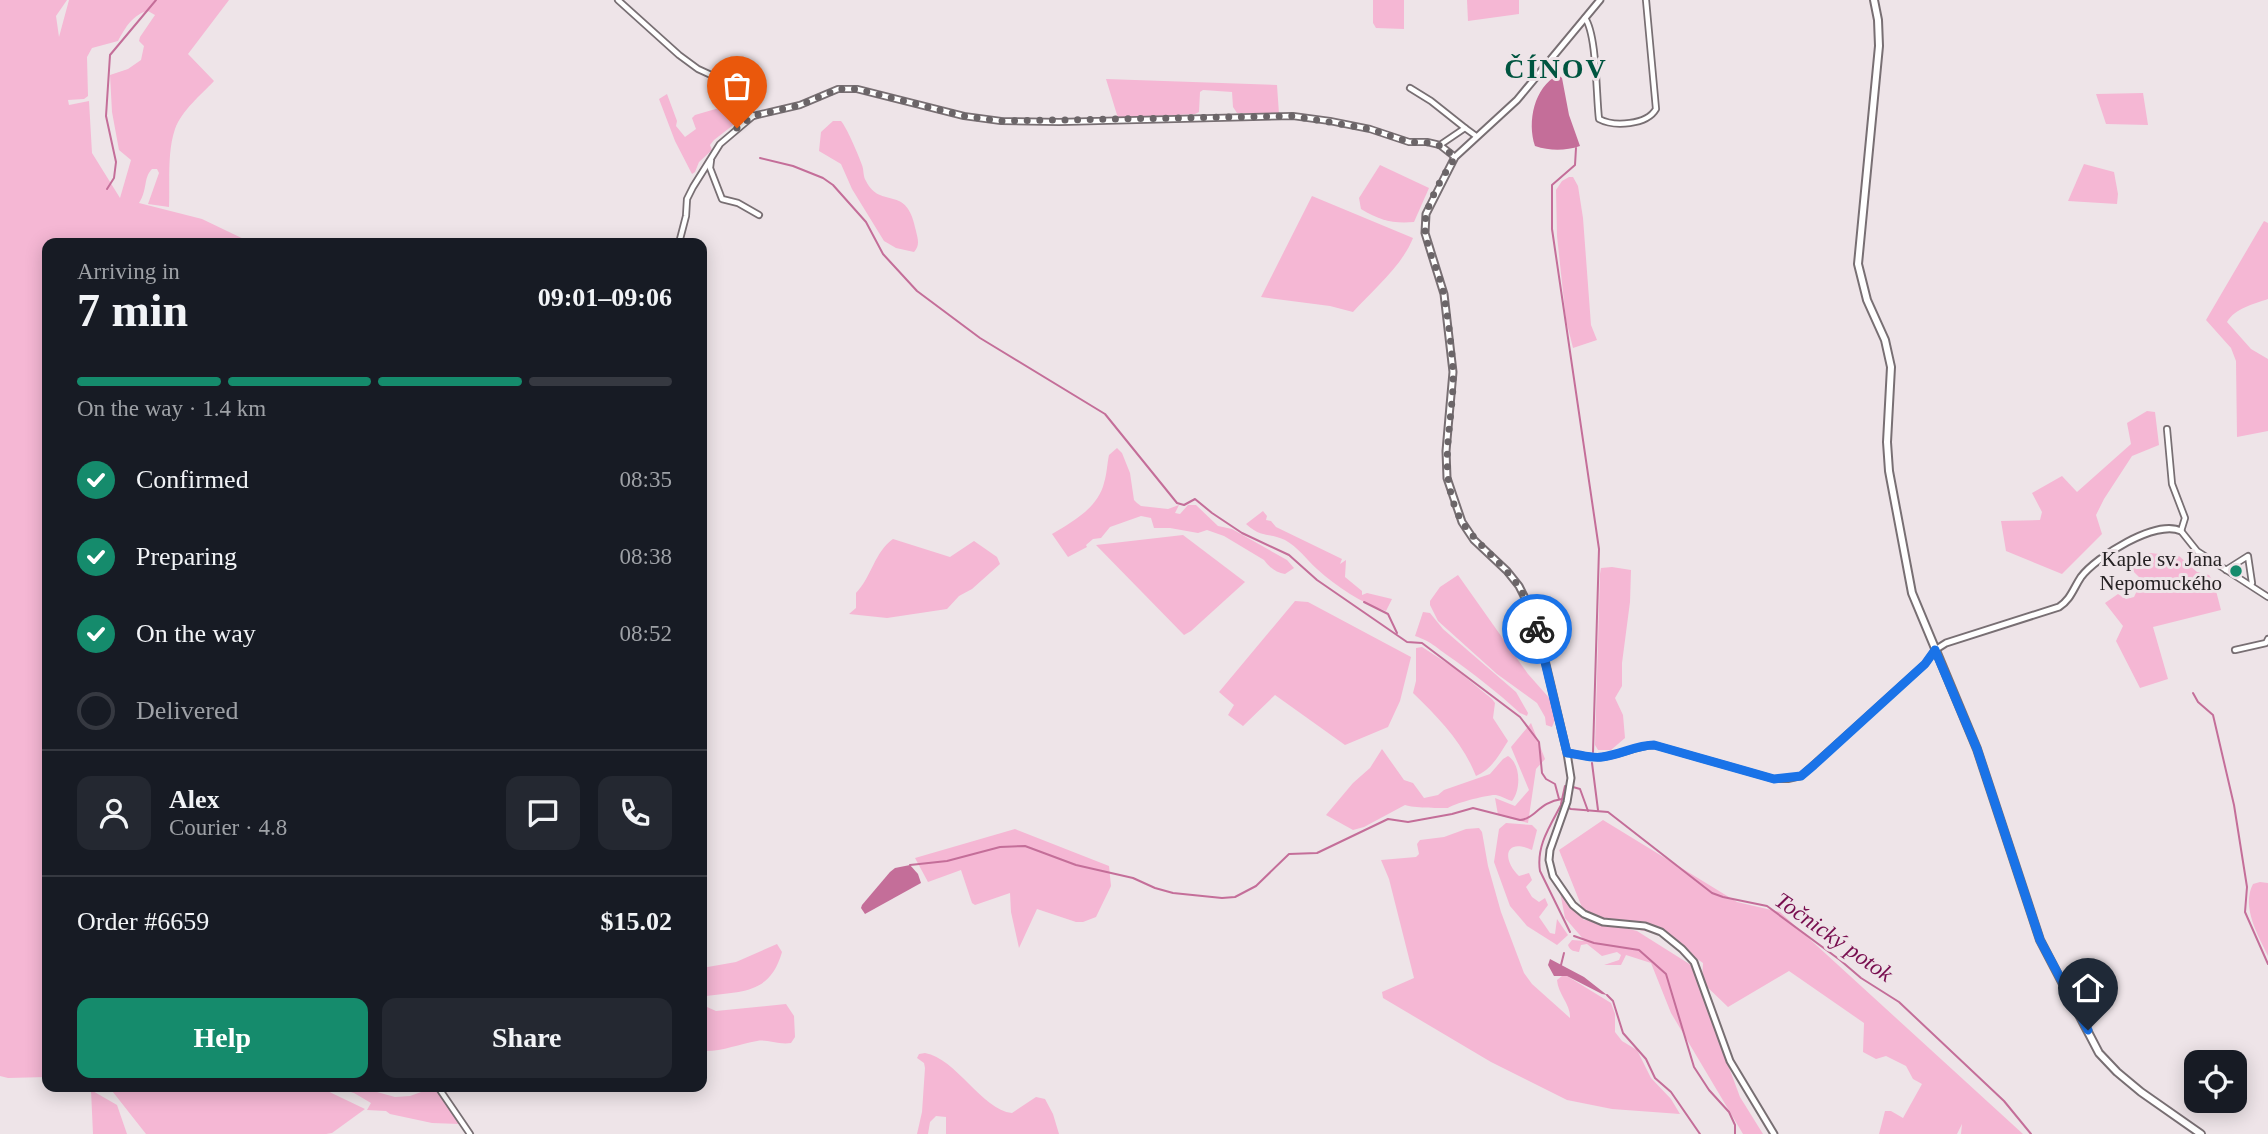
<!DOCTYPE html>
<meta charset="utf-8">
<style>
body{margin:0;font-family:Georgia,serif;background:#242831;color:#f1f3f6;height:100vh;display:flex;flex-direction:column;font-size:26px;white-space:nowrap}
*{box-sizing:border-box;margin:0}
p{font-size:23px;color:#9ea1a6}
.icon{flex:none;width:38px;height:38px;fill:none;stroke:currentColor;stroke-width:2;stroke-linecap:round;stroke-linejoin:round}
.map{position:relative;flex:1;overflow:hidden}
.side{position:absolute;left:42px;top:238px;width:665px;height:854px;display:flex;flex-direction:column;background:#171b24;border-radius:14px;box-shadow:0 4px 18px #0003}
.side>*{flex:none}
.buttons{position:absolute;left:2184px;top:1050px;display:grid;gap:14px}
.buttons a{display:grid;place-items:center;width:63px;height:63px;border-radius:14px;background:#171b24;box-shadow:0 4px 18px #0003;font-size:35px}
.pin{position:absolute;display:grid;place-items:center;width:60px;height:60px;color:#fff;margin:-72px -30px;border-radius:50% 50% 50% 0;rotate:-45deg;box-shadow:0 0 7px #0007}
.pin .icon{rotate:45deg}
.courier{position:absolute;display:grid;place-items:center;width:70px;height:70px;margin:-35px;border:5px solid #1a73e8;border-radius:50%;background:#fff;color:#222;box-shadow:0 2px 9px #0007}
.head em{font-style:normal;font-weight:700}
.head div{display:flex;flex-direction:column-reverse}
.head{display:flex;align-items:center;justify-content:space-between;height:119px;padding:0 35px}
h1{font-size:46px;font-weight:700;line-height:52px}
.bar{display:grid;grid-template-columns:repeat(4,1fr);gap:10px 7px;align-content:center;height:84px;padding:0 35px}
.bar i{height:9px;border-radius:5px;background:#363941}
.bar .on{background:#158b6c}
.bar p{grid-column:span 4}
.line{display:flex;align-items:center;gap:18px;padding:0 35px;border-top:2px solid #363941}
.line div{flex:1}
.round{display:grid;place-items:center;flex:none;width:74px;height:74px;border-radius:14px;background:#242831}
ol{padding:0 35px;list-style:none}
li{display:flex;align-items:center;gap:21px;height:77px}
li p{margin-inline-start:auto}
li .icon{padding:7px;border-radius:50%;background:#158b6c;color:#fff;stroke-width:4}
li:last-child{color:#9ea1a6}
li i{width:38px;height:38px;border:4px solid #363941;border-radius:50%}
.button{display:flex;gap:14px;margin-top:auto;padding:14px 35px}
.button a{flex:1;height:80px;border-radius:14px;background:#158b6c;color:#fff;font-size:28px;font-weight:700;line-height:80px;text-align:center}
.button a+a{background:#242831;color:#f1f3f6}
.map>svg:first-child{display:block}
.green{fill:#f5b7d4;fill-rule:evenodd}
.water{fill:#c46e99}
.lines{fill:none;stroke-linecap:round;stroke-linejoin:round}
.stream{stroke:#c46e99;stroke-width:2}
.minor-casing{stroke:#786f73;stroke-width:8}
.tertiary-casing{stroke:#786f73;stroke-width:9}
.secondary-casing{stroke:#786f73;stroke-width:10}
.minor{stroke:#fff;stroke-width:4.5}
.tertiary{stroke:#fff;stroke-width:5}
.secondary{stroke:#fff;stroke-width:6}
.done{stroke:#6b6568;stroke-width:7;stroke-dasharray:0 12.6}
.route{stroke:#1a73e8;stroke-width:9}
.poi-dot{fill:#158b6c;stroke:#eee4e8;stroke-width:2.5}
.labels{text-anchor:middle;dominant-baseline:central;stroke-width:6;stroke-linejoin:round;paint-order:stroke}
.poi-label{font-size:21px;fill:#252123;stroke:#eee4e8;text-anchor:end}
.water-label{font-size:23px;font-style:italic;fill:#780e4f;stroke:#eee4e8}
.district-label{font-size:28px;font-weight:bold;letter-spacing:2px;fill:#005540;stroke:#eee4e8}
</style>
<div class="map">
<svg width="2268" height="1134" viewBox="0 0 2268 1134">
<rect width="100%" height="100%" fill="#eee4e8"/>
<!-- green -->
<g class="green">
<path d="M 0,0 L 67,0 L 56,16 L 59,37 L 69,0 L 229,0 L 188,54 L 214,81 C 201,95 182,110 175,129 C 167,152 170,183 169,207 L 148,204 L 159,173 L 157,169 L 152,169 C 143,178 148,189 139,203 L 202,219 L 252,243 L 47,243 L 47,1077 L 8,1078 L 0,1076 ZM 148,11 L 155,15 L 140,37 L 139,41 L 144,46 L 141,60 L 128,69 L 110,75 L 112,112 L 119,150 L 131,160 L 120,198 L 92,153 L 89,101 L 69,105 L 68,100 L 84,99 L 88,96 L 87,57 L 92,48 L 118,41 C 125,28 133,14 148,11 Z"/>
<path d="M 1373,0 L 1404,0 L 1404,29 L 1376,28 L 1373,23 Z"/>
<path d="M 1467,0 L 1519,0 L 1519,14 L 1468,21 Z"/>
<path d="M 1106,79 L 1277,85 L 1279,114 L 1237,113 L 1233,107 L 1232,92 L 1203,90 L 1200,92 L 1199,112 L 1195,114 L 1118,118 Z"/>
<path d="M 724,85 L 746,113 L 746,115 L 714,140 L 710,145 L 712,150 L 699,162 L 695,172 L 692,174 L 675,141 L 659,99 L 667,94 L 677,121 L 676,126 L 685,137 L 696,129 L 692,118 L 695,115 L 719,108 L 724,98 Z"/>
<path d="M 2143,93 L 2148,125 L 2106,124 L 2096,94 Z"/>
<path d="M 833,121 L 841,121 C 846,126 859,156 862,165 C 864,170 863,177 866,181 C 881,211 907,182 916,231 C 918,240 920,245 914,252 L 896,248 L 884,241 L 852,189 L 841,164 L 819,151 L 821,132 Z"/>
<path d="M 2084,164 L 2114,172 L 2118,194 L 2117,204 L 2068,201 Z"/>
<path d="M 1380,165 L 1429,188 L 1414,222 C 1393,224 1379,220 1361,209 L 1359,198 Z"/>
<path d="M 1569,177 L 1573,177 L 1578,186 L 1583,218 L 1591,325 L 1597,340 L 1573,348 L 1566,320 L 1557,236 L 1556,190 L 1562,181 Z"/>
<path d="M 1312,196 L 1413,238 C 1402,266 1373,290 1353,312 L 1330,306 L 1261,297 Z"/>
<path d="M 2264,221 L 2268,223 L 2268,299 C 2254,304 2235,308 2227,322 L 2251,349 L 2268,359 L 2268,431 L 2237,437 L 2236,361 L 2231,348 L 2206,320 Z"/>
<path d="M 2147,411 L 2155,412 L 2159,445 L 2132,456 L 2104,499 L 2096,515 L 2102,534 L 2062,574 L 2006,551 L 2001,521 L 2040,520 L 2042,512 L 2032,493 L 2062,476 L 2077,492 L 2131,444 L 2127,423 Z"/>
<path d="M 1117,448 L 1122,453 L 1130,473 L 1134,500 L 1137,503 L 1141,506 L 1168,509 L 1179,505 L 1175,513 L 1180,514 L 1188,505 L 1196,505 L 1218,526 L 1232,529 L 1287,560 L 1294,568 L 1285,574 C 1276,573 1269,567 1264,560 L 1224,536 L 1207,530 L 1198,533 L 1170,528 L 1154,528 L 1151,518 L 1141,516 L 1110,527 L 1101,538 L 1093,539 L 1086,545 L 1087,547 L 1068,557 L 1052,534 C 1072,522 1098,508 1104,483 C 1107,474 1107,464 1109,455 Z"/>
<path d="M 1263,511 L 1267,516 L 1266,520 L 1271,521 L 1276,527 L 1342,559 L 1340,564 L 1346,560 L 1345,577 L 1362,591 L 1362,595 L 1367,593 L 1392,599 L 1386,611 C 1361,603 1337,587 1317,569 C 1307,560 1298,547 1285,540 C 1268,532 1263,539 1246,524 Z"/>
<path d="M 1183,535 L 1245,582 L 1191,631 L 1184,635 L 1096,545 Z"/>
<path d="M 893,539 L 950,557 L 974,541 L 997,557 L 1000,564 L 972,589 L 959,596 L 947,609 L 887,618 L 849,614 L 856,608 L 856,593 C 871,578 875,551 893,539 Z"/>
<path d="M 2150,553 L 2179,556 L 2197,572 L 2209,575 L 2214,583 L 2221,610 L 2153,627 L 2168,679 L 2140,688 L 2116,641 L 2123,626 L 2105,603 L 2118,594 L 2126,599 L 2134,597 L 2142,580 L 2130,568 L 2130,562 Z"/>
<path d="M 1612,567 L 1631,570 L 1630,602 L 1622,663 L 1622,686 L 1615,698 L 1623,715 L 1625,738 L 1611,750 L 1598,750 L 1595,745 L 1600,574 L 1601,568 Z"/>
<path d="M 1458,575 L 1528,674 L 1551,700 L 1555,720 L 1552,727 L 1546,725 L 1545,717 L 1537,703 L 1497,674 L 1438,621 L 1430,605 L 1430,601 L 1440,587 Z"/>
<path d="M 1295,601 L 1308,602 L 1411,657 L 1400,701 L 1388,727 L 1345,745 L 1275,695 L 1243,726 L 1228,715 L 1234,705 L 1219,692 Z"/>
<path d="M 1423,612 L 1430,613 L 1443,629 L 1516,692 L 1528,713 L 1527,716 L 1520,713 C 1497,692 1473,673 1447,655 C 1434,646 1432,642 1415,636 Z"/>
<path d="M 1422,647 L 1453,667 L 1492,699 L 1495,703 L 1493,718 L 1508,741 C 1499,755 1492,769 1476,776 C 1463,743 1439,718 1413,693 L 1416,681 L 1416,648 Z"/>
<path d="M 1531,723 L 1545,759 L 1536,769 L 1528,823 L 1498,815 L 1495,798 L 1515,806 L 1529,790 L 1511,747 Z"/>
<path d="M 1382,749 L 1404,780 L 1413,783 L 1424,798 L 1438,795 L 1444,790 L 1490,774 L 1503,759 L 1508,756 C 1521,764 1521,790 1512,801 C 1507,800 1502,796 1496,795 C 1489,794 1452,804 1448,808 C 1437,808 1414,808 1405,805 L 1364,827 L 1353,830 L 1326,815 L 1353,783 L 1370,768 Z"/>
<path d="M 1603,820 L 1737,902 L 1780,912 L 2023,1134 L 1961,1134 L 1962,1124 L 1957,1134 L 1879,1134 L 1885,1111 L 1891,1111 L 1903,1118 L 1922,1084 L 1913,1079 L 1906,1066 L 1886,1056 L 1876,1059 L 1863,1052 L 1864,1023 L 1789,971 L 1728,1007 L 1702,982 L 1703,963 L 1664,935 L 1605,923 L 1637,931 L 1691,965 L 1740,1097 L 1763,1134 L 1743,1134 L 1671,1013 L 1651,963 L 1626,955 L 1621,965 L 1604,965 L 1619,960 L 1621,955 L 1617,952 L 1602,956 L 1587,944 L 1581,945 L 1579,952 C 1574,951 1570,951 1568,945 L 1572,940 L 1585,941 L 1565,918 L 1560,892 L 1584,920 L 1587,920 L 1559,850 Z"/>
<path d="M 1506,823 L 1532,825 L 1537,830 L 1532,850 C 1504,837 1502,860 1519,876 L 1529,873 L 1532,880 L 1526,887 L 1532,897 L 1539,902 L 1545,898 L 1548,905 L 1539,917 L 1550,933 L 1555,934 L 1557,919 L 1568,935 L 1557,945 L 1527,926 L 1510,906 L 1494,862 L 1499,829 Z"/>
<path d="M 1479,828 L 1482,832 L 1488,866 L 1501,912 L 1524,973 L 1532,984 L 1570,1018 C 1571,1005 1558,994 1557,980 L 1562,976 L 1567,976 L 1611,1003 L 1615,1014 L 1615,1032 L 1622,1041 L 1637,1050 L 1651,1078 L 1671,1099 L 1680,1114 L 1612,1109 L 1567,1100 L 1491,1062 L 1383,998 L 1382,992 L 1414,978 L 1389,879 L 1381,860 L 1416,857 L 1419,854 L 1417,844 L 1420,840 L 1444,837 L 1466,829 Z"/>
<path d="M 1015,829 L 1109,866 L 1111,886 L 1096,917 L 1083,922 L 1076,922 L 1037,909 L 1019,948 L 1011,912 L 1010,893 L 975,905 L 972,903 L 961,870 L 928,882 L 915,858 Z"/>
<path d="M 2260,882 L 2268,883 L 2268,956 C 2258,935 2241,907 2253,884 Z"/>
<path d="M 777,944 L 782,952 C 770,994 743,991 706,996 L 703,1000 L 707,1007 L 716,1011 L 786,1004 L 794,1016 L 795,1037 L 791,1043 C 778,1045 767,1039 757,1041 C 739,1044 721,1052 702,1051 L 702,968 L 736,962 Z"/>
<path d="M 925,1053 C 956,1058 982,1110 1012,1113 L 1036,1097 L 1045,1099 L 1053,1114 L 1059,1134 L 946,1134 L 946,1117 L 936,1116 L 930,1122 L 928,1134 L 917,1134 L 922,1112 L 925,1068 L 924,1063 L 917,1058 L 919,1054 Z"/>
<path d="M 109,1087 L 306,1087 L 308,1091 L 310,1087 L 319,1087 L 365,1109 L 332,1133 L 326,1134 L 146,1134 Z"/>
<path d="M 334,1087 L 359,1087 L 395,1097 L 410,1096 L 435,1087 L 459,1124 L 432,1123 L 390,1114 L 386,1111 L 367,1110 L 371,1103 L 354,1093 Z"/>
<path d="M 91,1090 L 117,1105 L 127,1134 L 93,1134 Z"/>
</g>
<!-- water -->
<g class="water">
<path d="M 1558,75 L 1562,78 L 1569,115 L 1580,146 C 1565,151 1550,151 1535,146 C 1527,122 1534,87 1558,75 Z"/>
<path d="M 910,865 L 918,874 L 921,883 L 865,914 L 861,908 L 862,905 L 890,872 L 895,868 Z"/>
<path d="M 1550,959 L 1584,977 L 1607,995 L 1602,994 L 1567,976 L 1554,976 L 1548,965 Z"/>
</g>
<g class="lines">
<!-- stream -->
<g class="stream">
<path d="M 1576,148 L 1575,165 L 1552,185 L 1552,229 L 1599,549 L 1593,752"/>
<path d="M 760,158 L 793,166 L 823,178 L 833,185 L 866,222 L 883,254 L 917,291 L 980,338 L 1105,414 L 1177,503 L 1184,505 L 1195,499 L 1212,513 L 1242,533 L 1289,555 L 1317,580 L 1407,642 L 1422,643 L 1520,717 L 1539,742 L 1542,773 L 1546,779 L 1555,784 L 1559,799"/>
<path d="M 107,189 L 114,178 L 116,162 L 106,116 L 110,55 L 156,0"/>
<path d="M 1364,602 L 1388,614 L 1397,633"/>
<path d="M 2193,693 L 2198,702 L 2213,715 L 2234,805 L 2247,887 L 2245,912 L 2268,964"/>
<path d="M 1592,763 L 1598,810"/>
<path d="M 1573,787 L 1580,789 L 1588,811"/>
<path d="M 1561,804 L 1565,786 L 1567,786"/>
<path d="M 910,865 L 947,861 L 1000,847 L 1025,846 L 1076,865 L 1133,878 L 1155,888 L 1173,893 L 1222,898 L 1235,897 L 1256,886 L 1289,854 L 1317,853 L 1388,819 L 1408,822 L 1452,814 L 1473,808 L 1520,820 C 1535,819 1539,802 1562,799"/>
<path d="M 1570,932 L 1540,871 C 1536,846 1550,826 1561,805 L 1571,809 L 1608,812 L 1712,893 L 1723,897 L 1767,906 L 1840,960 L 1861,978 L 1899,1002 L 2004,1101 L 2031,1134"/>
<path d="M 1574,936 L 1594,943 L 1639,950 L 1666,974 L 1694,1067 L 1709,1090 L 1729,1112 L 1735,1125 L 1735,1134"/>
<path d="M 1561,965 L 1564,953"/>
<path d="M 1607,995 L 1613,1001 L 1623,1033 L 1646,1059 L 1655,1078 L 1671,1092 L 1700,1134"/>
</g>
<!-- minor casing -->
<g class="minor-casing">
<g id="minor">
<path d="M 618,0 L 679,55 L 698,69 L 722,80 L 753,116 L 800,105 L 838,89 L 857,89 L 964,116 L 1001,121 L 1059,122 L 1293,116 L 1330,121 L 1370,129 L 1409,142 L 1427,142 L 1440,145 L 1465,128 L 1476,136"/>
<path d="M 1585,18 C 1597,35 1596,95 1599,119 C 1614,127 1647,125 1656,109 L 1646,0"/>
<path d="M 1410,88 L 1431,101 L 1465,128"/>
<path d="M 1441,146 L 1455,157"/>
<path d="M 711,160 L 710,168 L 722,199 L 738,203 L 759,215"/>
<path d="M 679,243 L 686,216 L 687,199 L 693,187 L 720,144 L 753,116"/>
<path d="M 2167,429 L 2172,484 L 2185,518 L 2181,531 L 2197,551 L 2268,597"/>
<path d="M 2226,570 L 2248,556 L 2252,583"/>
<path d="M 2235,650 L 2266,643 L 2268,639"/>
<path d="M 1567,753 C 1579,754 1591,759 1602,757 C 1620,755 1636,746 1654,745 L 1774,779 L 1788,779 L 1801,776 L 1925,664 L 1935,650"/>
<path d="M 438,1087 L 470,1134"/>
</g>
</g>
<!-- tertiary casing -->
<g class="tertiary-casing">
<g id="tertiary">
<path d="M 1600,0 L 1517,100 L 1455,157 L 1426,214 L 1425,233 L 1444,294 L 1453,372 L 1446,451 L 1447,478 L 1462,522 L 1474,540 L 1507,571 L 1519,586 L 1529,606 L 1540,639 L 1567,753 L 1571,778 L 1567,802 L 1550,850 L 1549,860 L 1553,876 L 1573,905 L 1584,914 L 1603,922 L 1645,926 L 1661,932 L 1682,949 L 1694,962 L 1730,1061 L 1774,1134"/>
<path d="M 1935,650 L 1946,643 L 2059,607 C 2071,599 2073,589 2081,577 C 2096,557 2156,519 2181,531"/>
</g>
</g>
<!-- secondary casing -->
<g class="secondary-casing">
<path id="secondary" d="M 1874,0 L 1878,20 L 1879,46 L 1858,264 L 1867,300 L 1885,340 L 1891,367 L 1887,442 L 1889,471 L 1912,593 L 1977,749 L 2040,940 L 2099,1053 L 2117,1072 L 2141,1092 L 2201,1134"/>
</g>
<!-- minor -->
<use href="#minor" class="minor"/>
<!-- tertiary -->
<use href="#tertiary" class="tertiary"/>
<!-- secondary -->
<use href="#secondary" class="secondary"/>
</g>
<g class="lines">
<!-- done -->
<path class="done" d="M 737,128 L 753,116 L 800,105 L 838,89 L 857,89 L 964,116 L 1001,121 L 1293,116 L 1370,129 L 1409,142 L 1434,143 L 1445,148 L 1455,158 C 1444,174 1425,205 1425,225 C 1424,244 1439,271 1443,291 C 1448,315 1454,362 1453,386 C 1451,429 1440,466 1455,507 C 1466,536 1489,550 1508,573 C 1523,589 1530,608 1537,629"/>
<!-- route -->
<path class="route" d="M 1537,629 L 1567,753 C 1579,754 1591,759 1602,757 C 1620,755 1636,745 1654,745 L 1774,779 L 1801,776 L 1814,765 L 1925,664 L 1935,650 L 1977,749 L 2040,940 L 2088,1030"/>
</g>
<!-- markers -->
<circle class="poi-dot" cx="2236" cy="571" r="7"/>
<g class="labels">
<!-- poi labels -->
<g class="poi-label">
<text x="2222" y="559">Kaple sv. Jana<tspan x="2222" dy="24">Nepomuckého</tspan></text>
</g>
<!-- water labels -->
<g class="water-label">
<text transform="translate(1834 937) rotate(35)">Točnický potok</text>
</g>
<!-- district labels -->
<g class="district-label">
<text x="1556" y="68">ČÍNOV</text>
</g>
</g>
</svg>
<div class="buttons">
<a><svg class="icon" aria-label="locate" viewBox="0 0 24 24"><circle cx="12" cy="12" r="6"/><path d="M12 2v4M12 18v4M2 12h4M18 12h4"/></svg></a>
</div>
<div class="pin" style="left:737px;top:128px;background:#ea580c"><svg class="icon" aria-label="bag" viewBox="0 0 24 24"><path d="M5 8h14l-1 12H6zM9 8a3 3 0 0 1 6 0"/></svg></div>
<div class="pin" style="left:2088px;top:1030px;background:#1f2937"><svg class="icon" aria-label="home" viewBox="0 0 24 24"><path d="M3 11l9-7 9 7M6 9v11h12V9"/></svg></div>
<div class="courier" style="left:1537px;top:629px"><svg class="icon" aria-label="bike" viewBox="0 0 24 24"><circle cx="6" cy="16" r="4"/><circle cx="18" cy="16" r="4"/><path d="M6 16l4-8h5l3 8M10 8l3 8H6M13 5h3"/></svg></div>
<section class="side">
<div class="head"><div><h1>7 min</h1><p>Arriving in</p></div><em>09:01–09:06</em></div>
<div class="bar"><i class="on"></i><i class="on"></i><i class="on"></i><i></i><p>On the way · 1.4 km</p></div>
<ol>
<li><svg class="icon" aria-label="check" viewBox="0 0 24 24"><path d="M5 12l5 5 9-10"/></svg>Confirmed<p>08:35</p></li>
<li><svg class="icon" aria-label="check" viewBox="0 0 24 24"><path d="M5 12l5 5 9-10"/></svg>Preparing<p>08:38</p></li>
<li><svg class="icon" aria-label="check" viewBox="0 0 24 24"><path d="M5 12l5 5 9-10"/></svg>On the way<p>08:52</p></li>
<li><i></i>Delivered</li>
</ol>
<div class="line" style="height:126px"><a class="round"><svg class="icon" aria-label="person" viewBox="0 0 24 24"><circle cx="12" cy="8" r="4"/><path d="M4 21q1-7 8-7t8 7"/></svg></a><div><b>Alex</b><p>Courier · 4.8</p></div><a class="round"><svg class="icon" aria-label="chat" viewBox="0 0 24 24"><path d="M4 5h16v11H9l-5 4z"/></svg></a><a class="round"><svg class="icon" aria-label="phone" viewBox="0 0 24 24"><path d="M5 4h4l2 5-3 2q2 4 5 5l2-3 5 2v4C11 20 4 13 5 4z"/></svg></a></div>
<div class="line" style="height:91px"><div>Order #6659</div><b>$15.02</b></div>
<div class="button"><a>Help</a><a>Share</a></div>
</section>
</div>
